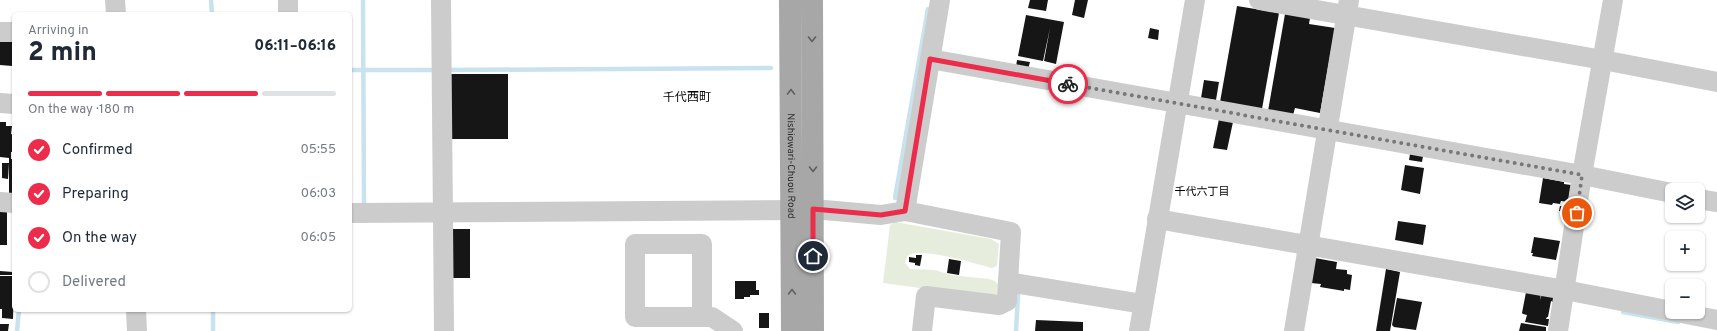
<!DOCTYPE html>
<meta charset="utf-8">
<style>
body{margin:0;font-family:Overpass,"Noto Sans JP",sans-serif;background:#f6f6f7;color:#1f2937;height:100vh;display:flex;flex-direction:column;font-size:15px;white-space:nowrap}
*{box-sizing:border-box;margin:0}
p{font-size:13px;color:#747a83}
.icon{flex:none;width:22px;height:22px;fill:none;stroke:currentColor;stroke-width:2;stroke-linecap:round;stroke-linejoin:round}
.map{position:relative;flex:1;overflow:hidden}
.sheet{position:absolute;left:12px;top:12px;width:340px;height:300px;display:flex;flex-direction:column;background:#fff;border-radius:6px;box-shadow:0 1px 3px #0004}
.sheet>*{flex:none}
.controls{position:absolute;left:1665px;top:183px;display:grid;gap:8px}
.controls a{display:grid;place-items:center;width:40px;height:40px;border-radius:6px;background:#fff;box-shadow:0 1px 3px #0004;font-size:20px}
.pin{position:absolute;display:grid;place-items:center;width:34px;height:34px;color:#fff;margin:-17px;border:2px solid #fff;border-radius:50%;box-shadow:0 1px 4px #0007}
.courier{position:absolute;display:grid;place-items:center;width:40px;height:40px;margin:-20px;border:3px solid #ed2b4b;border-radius:50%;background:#fff;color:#222;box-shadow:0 1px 5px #0007}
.summary em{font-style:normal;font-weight:800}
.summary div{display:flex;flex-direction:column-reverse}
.summary{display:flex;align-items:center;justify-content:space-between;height:68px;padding:0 16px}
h1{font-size:26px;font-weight:800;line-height:30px}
.bar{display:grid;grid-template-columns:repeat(4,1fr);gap:6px 4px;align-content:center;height:48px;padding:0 16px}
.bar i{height:5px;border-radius:3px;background:#e0e1e3}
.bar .on{background:#ed2b4b}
.bar p{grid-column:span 4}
ol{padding:0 16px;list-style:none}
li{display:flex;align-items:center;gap:12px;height:44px}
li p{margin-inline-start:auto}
li .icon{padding:4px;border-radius:50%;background:#ed2b4b;color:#fff;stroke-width:4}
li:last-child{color:#747a83}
li i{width:22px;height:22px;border:2px solid #e0e1e3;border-radius:50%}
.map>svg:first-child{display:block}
.green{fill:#e7eddd}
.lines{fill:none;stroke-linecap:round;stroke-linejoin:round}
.stream{stroke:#c8e2ee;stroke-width:4.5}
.building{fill:#161616}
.minor{stroke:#ccc;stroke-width:20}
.major{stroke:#a7a7a7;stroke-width:22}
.oneway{stroke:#5f5f5f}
.done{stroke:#787878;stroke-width:4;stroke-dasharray:0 7.2}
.route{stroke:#ed2b4b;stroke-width:5}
.labels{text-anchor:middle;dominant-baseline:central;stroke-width:4;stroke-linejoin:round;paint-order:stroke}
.street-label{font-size:10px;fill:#2f2f2f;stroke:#fff}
.neighbourhood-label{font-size:11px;fill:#000;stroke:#fff}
.quarter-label{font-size:12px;fill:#000;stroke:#fff}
</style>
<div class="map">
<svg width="1717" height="331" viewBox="0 0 1717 331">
<rect width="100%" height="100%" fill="#fff"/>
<!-- green -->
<path class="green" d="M 895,222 L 991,239 L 999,244 L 997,266 L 992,268 C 976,264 919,246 907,256 L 905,263 L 910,269 L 935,270 L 951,275 L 989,279 L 995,281 L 1000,286 L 1000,291 L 993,298 L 883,283 L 890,225 Z"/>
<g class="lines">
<!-- stream -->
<g class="stream">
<path d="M 211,0 L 212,14"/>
<path d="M 363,0 L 364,205"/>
<path d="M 350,70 L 433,70"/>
<path d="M 449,70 L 771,68"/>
<path d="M 895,198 L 928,9"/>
<path d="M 213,310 L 213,331"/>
<path d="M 1623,312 L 1678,322"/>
<path d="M 17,331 L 19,310"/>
<path d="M 1016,331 L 1018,295"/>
</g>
</g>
<!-- building -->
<g class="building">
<path d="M 1030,0 L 1048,0 L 1046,11 L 1028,8 Z"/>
<path d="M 1075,0 L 1088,0 L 1084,18 L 1072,15 Z"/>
<path d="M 1237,6 L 1279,13 L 1262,109 L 1220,102 Z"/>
<path d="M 1285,14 L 1310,18 L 1309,24 L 1335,28 L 1320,113 L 1295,108 L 1293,115 L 1268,111 Z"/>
<path d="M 1026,15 L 1064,22 L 1056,64 L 1044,61 L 1050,28 L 1043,61 L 1018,56 Z"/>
<path d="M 1150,28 L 1159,30 L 1158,40 L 1148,38 Z"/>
<path d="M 0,41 L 14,41 L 14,65 L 12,66 L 0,65 Z"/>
<path d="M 1017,60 L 1030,62 L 1028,69 L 1016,67 Z"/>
<rect x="450" y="74" width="58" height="65"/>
<path d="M 1204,80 L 1219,82 L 1216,100 L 1201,98 Z"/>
<path d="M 1219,119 L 1233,122 L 1227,150 L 1213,148 Z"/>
<path d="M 0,122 L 6,122 L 6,126 L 12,126 L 11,134 L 14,135 L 14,152 L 11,152 L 11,159 L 14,159 L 14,195 L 9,195 L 9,158 L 0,157 Z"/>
<path d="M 1410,154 L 1423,156 L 1422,162 L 1409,160 Z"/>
<path d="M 2,163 L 9,163 L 8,179 L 2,178 Z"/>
<path d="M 1405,165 L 1424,168 L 1420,194 L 1401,190 Z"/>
<path d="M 1543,178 L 1564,182 L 1564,184 L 1571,185 L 1568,202 L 1561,201 L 1560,204 L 1553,203 L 1552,205 L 1539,203 Z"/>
<path d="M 1560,206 L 1569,207 L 1568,212 L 1559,211 Z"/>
<rect x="0" y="210" width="7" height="35"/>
<path d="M 1398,221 L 1426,225 L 1423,245 L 1395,240 Z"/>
<rect x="453" y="229" width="17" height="49"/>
<path d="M 1534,237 L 1560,241 L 1556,260 L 1532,256 L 1533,253 L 1531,253 Z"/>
<path d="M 916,255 L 922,255 L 920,266 L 915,265 L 915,263 L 909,262 L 909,257 L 916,258 Z"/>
<path d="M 1315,258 L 1337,262 L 1336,269 L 1347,270 L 1347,274 L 1352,275 L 1350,290 L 1344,289 L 1344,291 L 1320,287 L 1321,284 L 1311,283 Z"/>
<path d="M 949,259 L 961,261 L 959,275 L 947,273 Z"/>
<path d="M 1386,269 L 1400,272 L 1390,331 L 1376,331 Z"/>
<path d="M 0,271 L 13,272 L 13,275 L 0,275 Z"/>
<path d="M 0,276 L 14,276 L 13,319 L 2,318 L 2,309 L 0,309 Z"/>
<path d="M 735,281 L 756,281 L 756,290 L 759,290 L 759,295 L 750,295 L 750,297 L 744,297 L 744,299 L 735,299 Z"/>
<path d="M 1526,292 L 1541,294 L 1540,300 L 1542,294 L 1553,297 L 1553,302 L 1551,301 L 1548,317 L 1547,317 L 1546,319 L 1549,319 L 1548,326 L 1525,322 L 1527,315 L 1523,314 L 1522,313 Z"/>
<path d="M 1397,298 L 1422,302 L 1416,330 L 1394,327 L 1392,325 Z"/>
<rect x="759" y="313" width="10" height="15"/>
<path d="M 1036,320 L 1083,322 L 1083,331 L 1035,331 Z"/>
<path d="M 1521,323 L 1546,327 L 1546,331 L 1519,331 Z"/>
<path d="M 0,324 L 9,324 L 8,331 L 0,331 Z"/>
</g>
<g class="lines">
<!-- minor -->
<g class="minor">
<path d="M 115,0 L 116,14"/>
<path d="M 288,0 L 288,14"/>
<path d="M 441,0 L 444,331"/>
<path d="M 1259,0 L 1603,60 L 1717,82"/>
<path d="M 0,32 L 14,32"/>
<path d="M 930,59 L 1582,175 L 1672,193"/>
<path d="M 0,103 L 14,104"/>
<path d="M 1698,199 L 1717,202"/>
<path d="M 0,202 L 14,203"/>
<path d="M 813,209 L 881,215 L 905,211 L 1011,232 L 1008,282 L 1143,304"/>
<path d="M 905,211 L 940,0"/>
<path d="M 350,213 L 791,210"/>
<path d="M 1157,219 L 1565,290 L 1672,311"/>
<path d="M 136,310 L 137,331"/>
<path d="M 1676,312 L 1717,320"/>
<path d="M 702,317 L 702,244 L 635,244 L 635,317 L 712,317 L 733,331"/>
<path d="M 922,331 L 926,296 L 999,305 L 1007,301 L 1008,282"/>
<path d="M 1139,331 L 1195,0"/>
<path d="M 1294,331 L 1349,0"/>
<path d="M 1558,331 L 1582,175 L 1613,0"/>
</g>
<!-- major -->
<g class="major">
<path id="s1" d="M 790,0 L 792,331"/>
<path d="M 812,0 L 813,331"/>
</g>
</g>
<!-- one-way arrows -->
<defs><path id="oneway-chevron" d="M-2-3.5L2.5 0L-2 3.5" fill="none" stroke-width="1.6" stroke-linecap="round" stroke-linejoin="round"/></defs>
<g class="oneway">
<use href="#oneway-chevron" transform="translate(812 39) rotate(90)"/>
<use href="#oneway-chevron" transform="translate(791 92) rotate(-90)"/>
<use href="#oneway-chevron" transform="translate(813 169) rotate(90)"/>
<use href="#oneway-chevron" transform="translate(792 292) rotate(-90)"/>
</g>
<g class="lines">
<!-- done -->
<path class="done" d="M 1068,84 L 1582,175 L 1577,213"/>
<!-- route -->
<path class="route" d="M 813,256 L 813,209 L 881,215 L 905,211 L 930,59 L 1068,84"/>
</g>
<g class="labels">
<!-- street labels -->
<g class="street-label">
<text stroke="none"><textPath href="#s1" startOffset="166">Nishiowari-Chuou Road</textPath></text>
</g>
<!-- neighbourhood labels -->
<g class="neighbourhood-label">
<text x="1202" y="192">千代六丁目</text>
</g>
<!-- quarter labels -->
<g class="quarter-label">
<text x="687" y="98">千代西町</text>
</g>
</g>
</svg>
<div class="controls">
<a><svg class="icon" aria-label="layers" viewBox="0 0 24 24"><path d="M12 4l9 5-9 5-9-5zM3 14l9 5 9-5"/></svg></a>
<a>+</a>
<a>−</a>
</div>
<div class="pin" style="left:1577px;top:213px;background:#ea580c"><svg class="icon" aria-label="bag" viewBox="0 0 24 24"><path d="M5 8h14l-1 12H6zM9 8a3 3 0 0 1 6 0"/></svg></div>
<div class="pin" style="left:813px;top:256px;background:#1f2937"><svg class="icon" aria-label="home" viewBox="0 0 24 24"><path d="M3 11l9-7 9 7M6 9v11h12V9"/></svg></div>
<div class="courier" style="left:1068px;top:84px"><svg class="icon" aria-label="bike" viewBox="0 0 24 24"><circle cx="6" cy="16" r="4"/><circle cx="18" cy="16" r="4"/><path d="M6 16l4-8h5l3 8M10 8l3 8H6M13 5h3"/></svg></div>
<section class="sheet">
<div class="summary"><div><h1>2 min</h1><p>Arriving in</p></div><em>06:11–06:16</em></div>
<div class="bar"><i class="on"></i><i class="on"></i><i class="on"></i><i></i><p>On the way · 180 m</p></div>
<ol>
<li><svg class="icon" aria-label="check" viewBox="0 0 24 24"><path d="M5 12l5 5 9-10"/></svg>Confirmed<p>05:55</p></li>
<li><svg class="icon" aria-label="check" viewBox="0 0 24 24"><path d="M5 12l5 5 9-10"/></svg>Preparing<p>06:03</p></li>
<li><svg class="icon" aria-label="check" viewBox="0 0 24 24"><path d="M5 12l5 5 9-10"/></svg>On the way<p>06:05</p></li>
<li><i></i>Delivered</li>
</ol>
</section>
</div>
